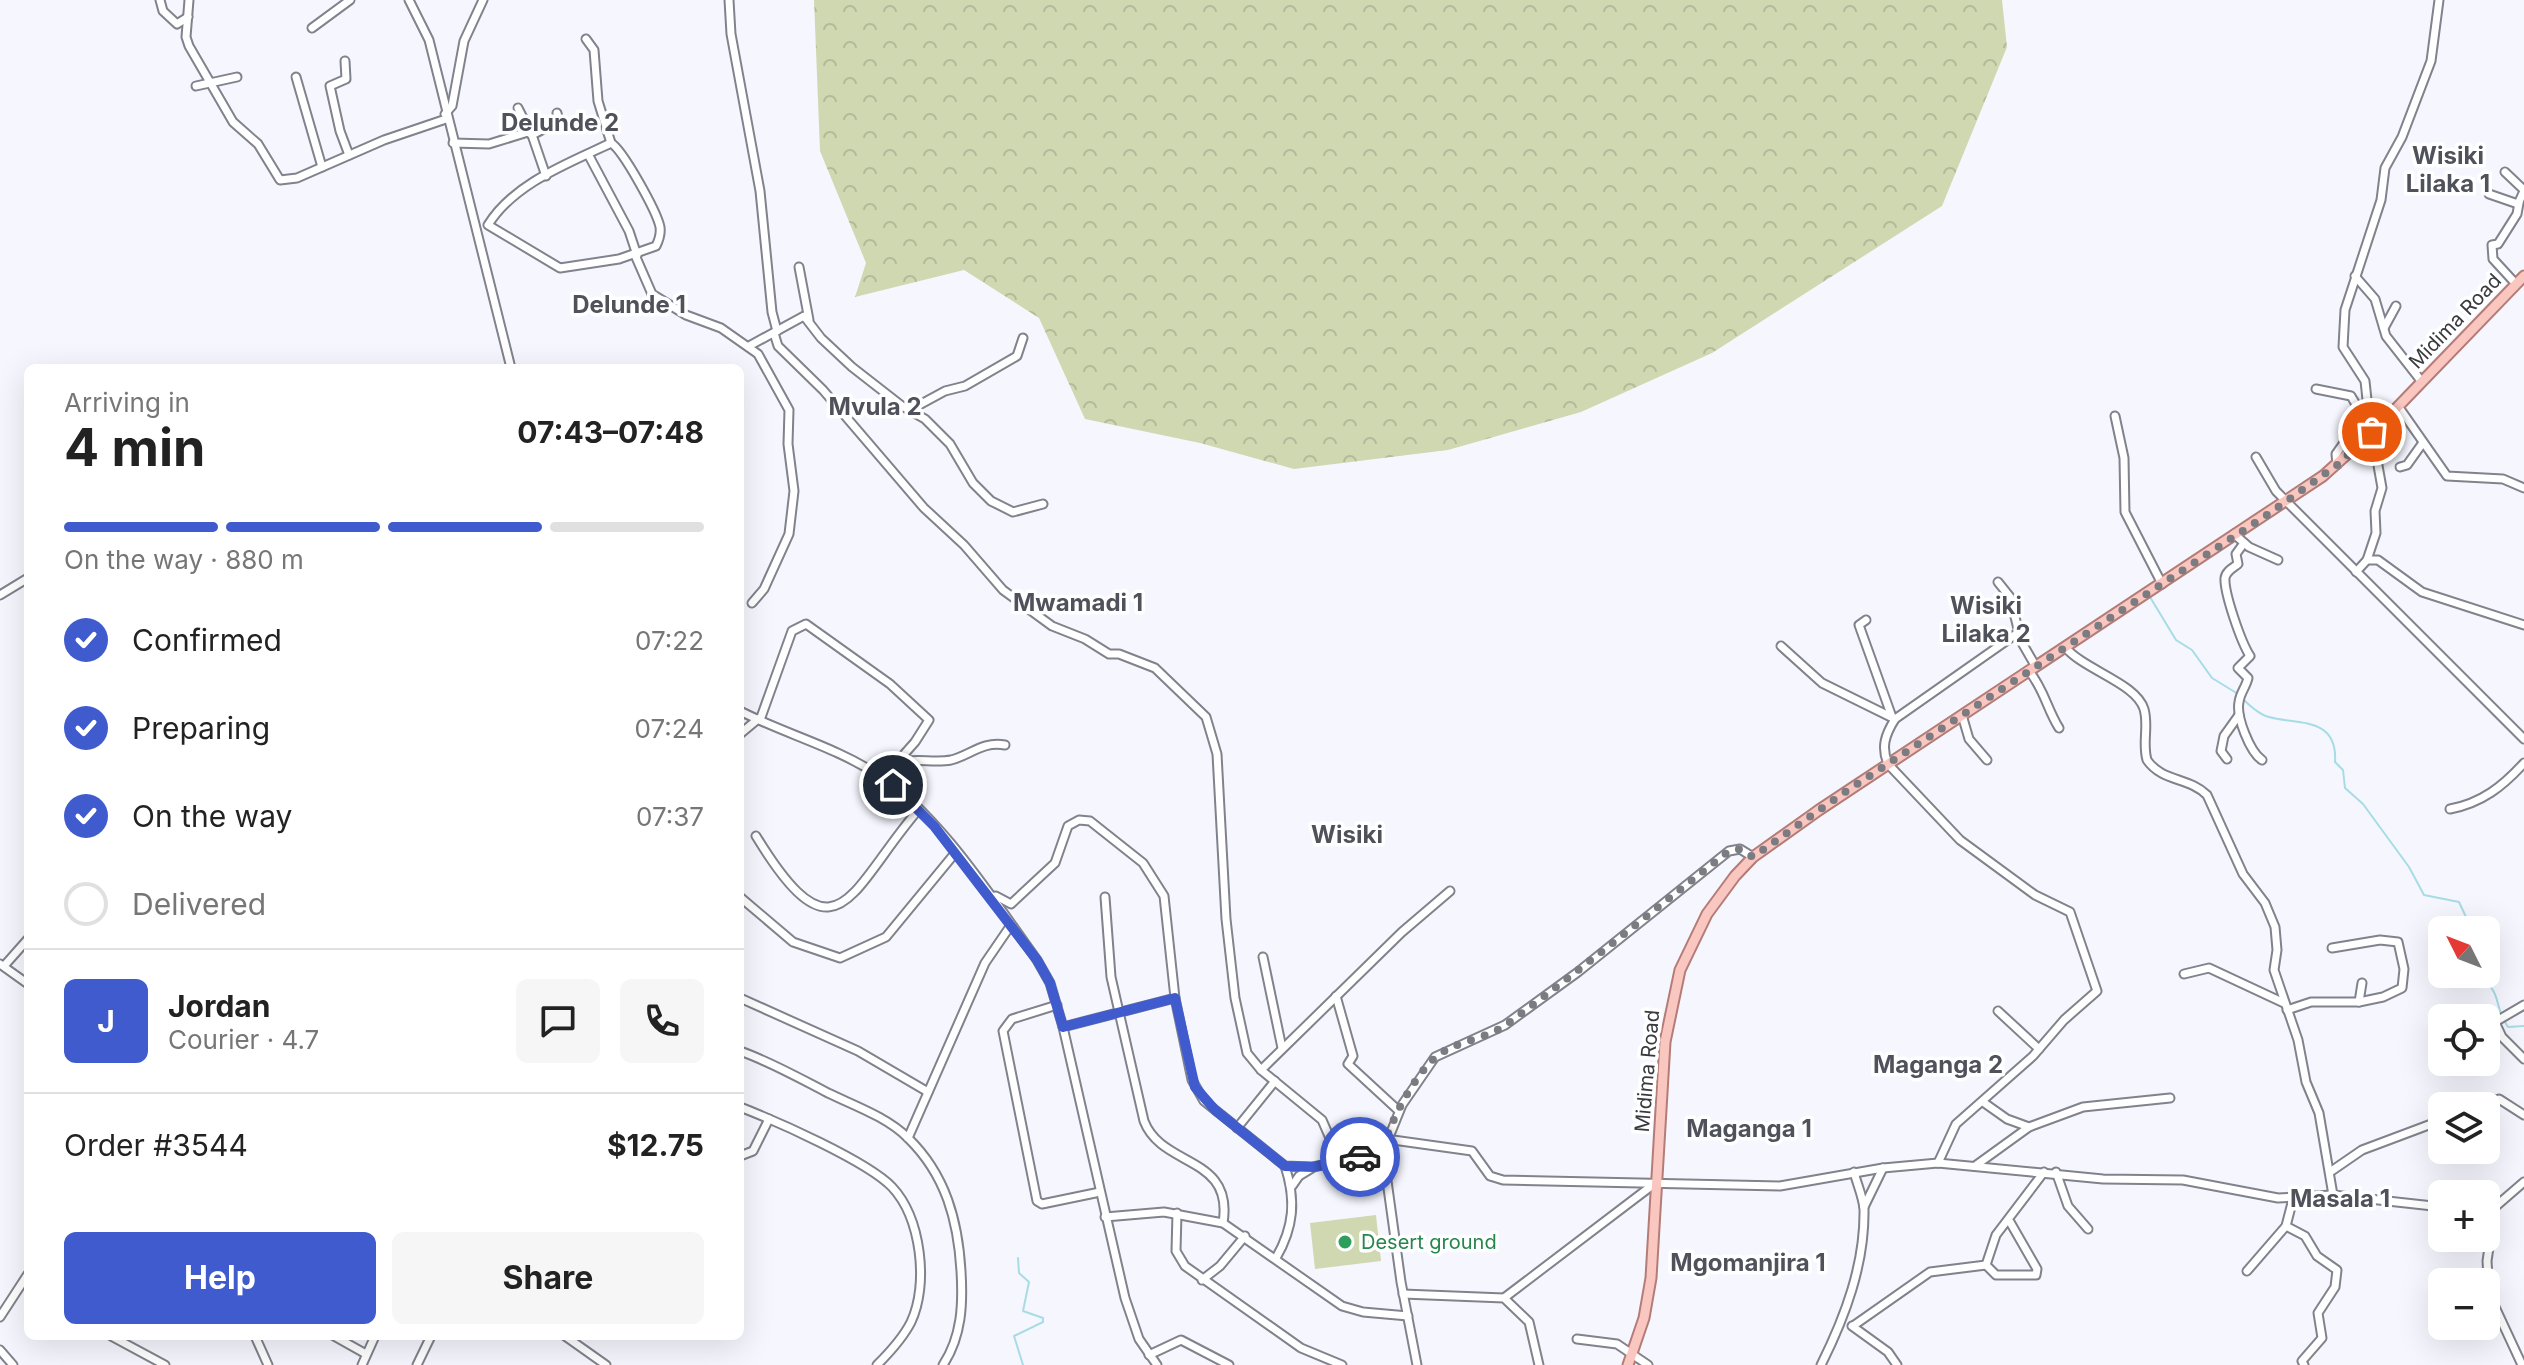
<!DOCTYPE html>
<meta charset="utf-8">
<style>
body{margin:0;font-family:Inter,sans-serif;background:#f6f6f6;color:#222;height:100vh;display:flex;flex-direction:column;font-size:30px;white-space:nowrap}
*{box-sizing:border-box;margin:0}
p{font-size:26px;color:#767676}
.icon{flex:none;width:44px;height:44px;fill:none;stroke:currentColor;stroke-width:2;stroke-linecap:round;stroke-linejoin:round}
.map{position:relative;flex:1;overflow:hidden}
.details{position:absolute;left:24px;top:364px;width:720px;height:976px;display:flex;flex-direction:column;background:#fff;border-radius:12px;box-shadow:0 8px 32px #0002}
.details>*{flex:none}
.needle{width:52px;rotate:312deg}
.buttons{position:absolute;left:2428px;top:916px;display:grid;gap:16px}
.buttons a{display:grid;place-items:center;width:72px;height:72px;border-radius:12px;background:#fff;box-shadow:0 8px 32px #0002;font-size:40px}
.pin{position:absolute;display:grid;place-items:center;width:68px;height:68px;color:#fff;margin:-34px;border:4px solid #fff;border-radius:50%;box-shadow:0 2px 8px #0007}
.courier{position:absolute;display:grid;place-items:center;width:80px;height:80px;margin:-40px;border:6px solid #3f5bcd;border-radius:50%;background:#fff;color:#222;box-shadow:0 2px 10px #0007}
.headline em{font-style:normal;font-weight:700}
.headline div{display:flex;flex-direction:column-reverse}
.headline{display:flex;align-items:center;justify-content:space-between;height:136px;padding:0 40px}
h1{font-size:52px;font-weight:700;line-height:60px}
.bar{display:grid;grid-template-columns:repeat(4,1fr);gap:12px 8px;align-content:center;height:96px;padding:0 40px}
.bar i{height:10px;border-radius:6px;background:#e0e0e0}
.bar .active{background:#3f5bcd}
.bar p{grid-column:span 4}
.line{display:flex;align-items:center;gap:20px;padding:0 40px;border-top:2px solid #e0e0e0}
.line div{flex:1}
.round{display:grid;place-items:center;flex:none;width:84px;height:84px;border-radius:12px;background:#f6f6f6}
ol{padding:0 40px;list-style:none}
li{display:flex;align-items:center;gap:24px;height:88px}
li p{margin-inline-start:auto}
li .icon{padding:8px;border-radius:50%;background:#3f5bcd;color:#fff;stroke-width:4}
li:last-child{color:#767676}
li i{width:44px;height:44px;border:4px solid #e0e0e0;border-radius:50%}
.button{display:flex;gap:16px;margin-top:auto;padding:16px 40px}
.button a{flex:1;height:92px;border-radius:12px;background:#3f5bcd;color:#fff;font-size:32px;font-weight:700;line-height:92px;text-align:center}
.button a+a{background:#f6f6f6;color:#222}
.map>svg:first-child{display:block}
.forest{fill:url(#forest-crowns)}
.park{fill:#cfd8b1}
.lines{fill:none;stroke-linecap:round;stroke-linejoin:round}
.stream{stroke:#a7dce5;stroke-width:2}
.minor-casing{stroke:#80828c;stroke-width:11}
.major-casing{stroke:#b47c77;stroke-width:13}
.minor{stroke:#fff;stroke-width:7}
.major{stroke:#fac6c0;stroke-width:9}
.done{stroke:#7b7c81;stroke-width:8;stroke-dasharray:0 14.4}
.route{stroke:#3f5bcd;stroke-width:10}
.leisure-dot{fill:#2e9e5b;stroke:#fff;stroke-width:3}
.labels{text-anchor:middle;dominant-baseline:central;stroke-width:7;stroke-linejoin:round;paint-order:stroke}
.street-label{font-size:20px;fill:#393a3e;stroke:#fff}
.leisure-label{font-size:20px;fill:#27864d;stroke:#fff;text-anchor:start}
.quarter-label{font-size:24px;font-weight:bold;fill:#50525b;stroke:#fff}
</style>
<div class="map">
<svg width="2524" height="1365" viewBox="0 0 2524 1365">
<defs>
<pattern id="forest-crowns" width="20" height="18" patternUnits="userSpaceOnUse" patternTransform="scale(2)"><rect width="20" height="18" fill="#cfd8b1"/><path d="M2 6a3 3 0 1 1 6 0M12 15a3 3 0 1 1 6 0" fill="none" stroke="#b2ba99"/></pattern>
</defs>
<rect width="100%" height="100%" fill="#f6f7fe"/>
<!-- forest -->
<path class="forest" d="M 814,0 L 2002,0 L 2007,47 L 1942,206 L 1712,353 L 1581,412 L 1448,450 L 1294,469 L 1200,443 L 1085,419 L 1039,318 L 964,270 L 855,297 L 866,263 L 820,151 Z"/>
<!-- park -->
<path class="park" d="M 1376,1215 L 1381,1261 L 1315,1269 L 1310,1223 Z"/>
<g class="lines">
<!-- stream -->
<g class="stream">
<path d="M 2150,597 L 2176,640 L 2192,650 L 2212,678 L 2238,694"/>
<path d="M 2243,699 C 2249,705 2260,715 2269,717 C 2297,725 2338,716 2335,762 L 2343,770 L 2345,788 L 2363,804 L 2409,867 L 2424,895 L 2459,902 L 2466,917 L 2482,930"/>
<path d="M 2479,974 C 2505,998 2492,1004 2508,1027 L 2524,1026"/>
<path d="M 1018,1258 L 1019,1273 L 1029,1282 L 1023,1311 L 1043,1318 L 1043,1322 L 1014,1336 L 1023,1365"/>
</g>
<!-- minor casing -->
<g class="minor-casing">
<g id="minor">
<path d="M 160,0 L 163,11 L 177,24 L 188,17"/>
<path d="M 189,0 L 186,37 L 189,46 L 233,122 L 258,144 L 280,180 L 297,178 L 384,140 L 446,119"/>
<path d="M 409,0 L 429,40 L 511,368"/>
<path d="M 729,0 L 731,34 L 760,191 L 772,312 L 777,331"/>
<path d="M 312,28 L 350,0"/>
<path d="M 586,39 L 594,50 L 598,101 L 611,143"/>
<path d="M 345,61 L 346,79 L 330,86 L 340,131 L 349,155"/>
<path d="M 296,77 L 322,167"/>
<path d="M 196,86 L 237,77"/>
<path d="M 518,108 L 530,132"/>
<path d="M 445,114 L 452,106 L 464,41 L 483,0"/>
<path d="M 532,135 L 546,176"/>
<path d="M 453,143 L 489,144 L 528,132 L 532,135 L 559,121 L 557,113"/>
<path d="M 611,143 C 623,150 657,212 660,227 C 661,234 659,240 656,246 L 619,259 L 560,268 L 488,225 C 514,183 569,163 611,143 Z"/>
<path d="M 588,154 L 629,231 L 637,255"/>
<path d="M 2505,172 L 2524,190"/>
<path d="M 2489,194 L 2518,204 L 2524,191"/>
<path d="M 635,255 L 652,294 L 686,315 L 721,328 L 758,354 L 789,410 L 788,444 L 794,491 L 789,534 L 764,589 L 752,603"/>
<path d="M 799,267 L 809,320"/>
<path d="M 2355,276 L 2375,299 L 2386,336 L 2422,382"/>
<path d="M 2516,284 L 2493,259 L 2492,245 L 2498,244 L 2517,214 L 2519,203"/>
<path d="M 2384,328 L 2396,306"/>
<path d="M 774,333 L 778,346 L 823,390 L 924,508 L 964,545 L 1003,590 L 1052,626 L 1085,639 L 1109,654 L 1119,654 L 1155,668 L 1206,717 L 1217,754 L 1226,919 L 1235,998 L 1247,1053 L 1261,1070"/>
<path d="M 749,346 L 804,316 L 821,338 L 852,367 L 902,406 L 925,419 L 950,444 L 973,483 L 991,501 L 1013,512 L 1043,504"/>
<path d="M 2316,389 L 2351,396 L 2364,418"/>
<path d="M 2398,406 L 2447,476 L 2503,479 L 2524,488"/>
<path d="M 910,410 L 945,391 L 965,386 L 1017,356 L 1023,338"/>
<path d="M 2115,416 L 2124,458 L 2125,512 L 2162,584"/>
<path d="M 2256,457 L 2276,491 L 2524,739"/>
<path d="M 2337,465 L 2336,454 L 2368,409 L 2365,381 L 2343,347 L 2345,310 L 2381,200 L 2385,168 L 2402,137 L 2431,61 L 2439,0"/>
<path d="M 2400,467 L 2407,465 L 2422,444"/>
<path d="M 2234,534 L 2249,547 L 2278,560"/>
<path d="M 2244,543 L 2236,554 L 2238,564 C 2233,568 2226,571 2225,578 C 2224,593 2241,642 2250,656 L 2238,668 L 2248,678 C 2246,687 2240,693 2239,702 C 2236,717 2250,752 2262,760"/>
<path d="M 2367,560 L 2378,560 L 2422,592 L 2524,625"/>
<path d="M 2356,572 L 2367,560 L 2376,533 L 2375,511 L 2382,488 L 2372,432"/>
<path d="M 1998,582 L 2010,597 L 2021,641 L 2036,667"/>
<path d="M 0,595 L 28,578"/>
<path d="M 1866,620 L 1859,625 L 1892,717"/>
<path d="M 1781,646 L 1822,683 L 1895,719"/>
<path d="M 2065,647 C 2084,670 2136,683 2144,709 C 2149,726 2142,743 2147,760 C 2162,782 2189,777 2207,795 L 2243,874 L 2265,903 L 2275,927 L 2277,950 L 2274,970 L 2298,1040 L 2306,1082 L 2319,1113 L 2333,1195"/>
<path d="M 2029,671 C 2044,689 2047,709 2059,728"/>
<path d="M 740,711 C 785,734 836,747 878,775 C 939,814 994,901 1037,960 L 1050,983 L 1063,1027 L 1125,1298 L 1139,1339 L 1157,1365"/>
<path d="M 1962,715 L 1969,739 L 1987,760"/>
<path d="M 760,720 L 792,631 L 806,624 L 890,684 L 929,720 L 915,742 L 883,778"/>
<path d="M 740,734 L 758,719"/>
<path d="M 2227,759 L 2221,751 L 2224,736 L 2239,715"/>
<path d="M 900,762 C 917,758 934,763 951,760 C 971,755 982,741 1005,745"/>
<path d="M 2450,809 C 2482,803 2503,786 2524,763"/>
<path d="M 756,836 C 837,969 850,889 919,809"/>
<path d="M 740,897 L 793,942 L 840,958 L 886,937 L 956,852"/>
<path d="M 990,897 L 996,896 L 1011,904 L 1055,863 L 1068,826 L 1079,820 L 1090,821 L 1143,863 L 1164,896 L 1175,998 L 1192,1080 L 1204,1101 L 1285,1166 L 1313,1167 L 1383,1152"/>
<path d="M 1105,897 L 1111,977 L 1144,1121 C 1162,1168 1234,1155 1223,1223"/>
<path d="M 2332,948 L 2380,940 L 2398,942 L 2404,969 L 2402,988 L 2383,997 L 2359,1002"/>
<path d="M 1263,957 L 1282,1048"/>
<path d="M 0,964 L 28,984"/>
<path d="M 4,966 L 28,939"/>
<path d="M 2184,974 L 2209,968 L 2284,1003"/>
<path d="M 1336,996 L 1353,1056 L 1348,1064 L 1399,1111"/>
<path d="M 740,998 L 858,1051 L 928,1092"/>
<path d="M 1057,1005 L 1012,1019 L 1003,1031 L 1037,1201 L 1042,1204 L 1100,1192"/>
<path d="M 2524,1005 L 2495,1022 L 2502,1037 L 2524,1059"/>
<path d="M 2287,1010 L 2311,1002 L 2359,1002 L 2362,983"/>
<path d="M 1998,1011 L 2039,1049"/>
<path d="M 1063,1027 L 1175,998"/>
<path d="M 740,1051 C 771,1062 799,1078 828,1093 C 855,1106 887,1117 908,1138 C 946,1175 958,1221 961,1271 C 963,1304 962,1336 943,1365"/>
<path d="M 1983,1102 L 2007,1119 L 2029,1127"/>
<path d="M 2477,1106 L 2499,1099 L 2524,1115"/>
<path d="M 740,1107 C 776,1121 867,1161 892,1187 C 921,1218 929,1284 911,1322 C 903,1338 890,1352 877,1365"/>
<path d="M 1237,1128 L 1275,1081"/>
<path d="M 908,1138 L 985,963 L 1011,925"/>
<path d="M 1386,1139 L 1472,1151 L 1490,1176 L 1503,1180 L 1780,1186 L 1883,1168 L 1938,1163 L 2103,1179 L 2183,1180 L 2278,1198 L 2333,1195 L 2442,1207"/>
<path d="M 740,1156 L 753,1151 L 769,1119"/>
<path d="M 1340,1161 L 1322,1120 L 1261,1070 L 1402,932 L 1450,891"/>
<path d="M 1938,1163 L 1956,1124 L 2033,1056 L 2064,1020 L 2097,991 L 2070,912 L 2035,895 L 1960,840 L 1888,764 C 1881,747 1885,735 1895,719 L 2019,632"/>
<path d="M 1975,1166 L 2029,1127 L 2083,1107 L 2170,1098"/>
<path d="M 2056,1172 L 2068,1206 L 2088,1229"/>
<path d="M 2330,1172 L 2362,1150 L 2442,1120"/>
<path d="M 1292,1186 L 1299,1176 L 1312,1168"/>
<path d="M 1864,1207 L 1883,1168"/>
<path d="M 1177,1213 L 1176,1251 L 1185,1266 L 1301,1348 L 1342,1365"/>
<path d="M 1105,1217 L 1164,1212 L 1223,1223 L 1342,1306 L 1363,1312 L 1408,1316"/>
<path d="M 2010,1222 L 2037,1269 L 2036,1275 L 1996,1275 L 1986,1265 L 1996,1235 L 2044,1172"/>
<path d="M 2286,1226 L 2305,1236 L 2317,1256 L 2337,1270 L 2335,1287 L 2318,1313 L 2322,1338 L 2302,1361 L 2304,1365"/>
<path d="M 1276,1258 C 1294,1227 1296,1200 1285,1166"/>
<path d="M 2247,1271 L 2286,1226 L 2293,1199"/>
<path d="M 1202,1280 L 1220,1266 L 1245,1236"/>
<path d="M 1403,1294 L 1504,1298 L 1529,1322 L 1539,1365"/>
<path d="M 1504,1298 L 1654,1184"/>
<path d="M 0,1317 L 28,1274"/>
<path d="M 1852,1326 L 1888,1352 L 1897,1365"/>
<path d="M 1853,1326 L 1930,1272 L 1986,1265"/>
<path d="M 111,1336 L 165,1365"/>
<path d="M 255,1336 L 268,1365"/>
<path d="M 334,1336 L 366,1354"/>
<path d="M 565,1336 L 606,1365"/>
<path d="M 1577,1339 L 1617,1344 L 1648,1365"/>
<path d="M 0,1350 L 13,1365"/>
<path d="M 1149,1355 L 1181,1340 L 1229,1365"/>
<path d="M 362,1365 L 375,1336"/>
<path d="M 417,1365 L 431,1336"/>
<path d="M 1417,1365 L 1401,1282 L 1383,1152 L 1402,1105 L 1435,1057 L 1505,1025 L 1578,972 L 1729,851 L 1740,849 L 1753,857"/>
<path d="M 1821,1365 C 1845,1317 1865,1264 1864,1209 C 1863,1197 1857,1184 1854,1172"/>
<path d="M 2522,1365 L 2489,1294 L 2487,1261 L 2495,1207 L 2524,1182"/>
</g>
</g>
<!-- major casing -->
<g class="major-casing">
<path id="major" d="M 1628,1365 L 1644,1318 L 1651,1278 L 1665,1042 L 1680,970 L 1707,914 L 1735,876 L 1753,857 L 1819,810 L 2323,476 L 2386,419 L 2524,276"/>
</g>
<!-- minor -->
<use href="#minor" class="minor"/>
<!-- major -->
<use href="#major" class="major"/>
</g>
<g class="lines">
<!-- done -->
<path class="done" d="M 1360,1157 L 1383,1152 C 1387,1126 1415,1074 1436,1057 C 1456,1040 1486,1040 1507,1024 C 1583,968 1655,909 1729,851 L 1740,849 L 1753,857 L 1842,794 L 2270,513 L 2337,465 L 2372,432"/>
<!-- route -->
<path class="route" d="M 893,785 L 934,826 L 1037,960 L 1050,983 L 1063,1027 L 1175,998 L 1195,1087 L 1215,1110 L 1285,1166 L 1313,1167 L 1360,1157"/>
</g>
<!-- markers -->
<circle class="leisure-dot" cx="1345" cy="1242" r="8"/>
<g class="labels">
<!-- street labels -->
<g class="street-label">
<text transform="translate(2455 321) rotate(-46)">Midima Road</text>
<text transform="translate(1647 1071) rotate(-85)">Midima Road</text>
</g>
<!-- leisure labels -->
<g class="leisure-label">
<text x="1361" y="1242">Desert ground</text>
</g>
<!-- quarter labels -->
<g class="quarter-label">
<text x="560" y="122">Delunde 2</text>
<text x="2448" y="155">Wisiki<tspan x="2448" dy="28">Lilaka 1</tspan></text>
<text x="629" y="304">Delunde 1</text>
<text x="875" y="406">Mvula 2</text>
<text x="1078" y="602">Mwamadi 1</text>
<text x="1986" y="605">Wisiki<tspan x="1986" dy="28">Lilaka 2</tspan></text>
<text x="1347" y="834">Wisiki</text>
<text x="1938" y="1064">Maganga 2</text>
<text x="1749" y="1128">Maganga 1</text>
<text x="2340" y="1198">Masala 1</text>
<text x="1748" y="1262">Mgomanjira 1</text>
</g>
</g>
</svg>
<div class="buttons">
<a><svg class="needle" viewBox="-14 -14 28 28"><path d="M0-13l5 13h-10z" fill="#e53935"/><path d="M0 13l5-13h-10z" fill="#767676"/></svg></a>
<a><svg class="icon" aria-label="locate" viewBox="0 0 24 24"><circle cx="12" cy="12" r="6"/><path d="M12 2v4M12 18v4M2 12h4M18 12h4"/></svg></a>
<a><svg class="icon" aria-label="layers" viewBox="0 0 24 24"><path d="M12 4l9 5-9 5-9-5zM3 14l9 5 9-5"/></svg></a>
<a>+</a>
<a>−</a>
</div>
<div class="pin" style="left:2372px;top:432px;background:#ea580c"><svg class="icon" aria-label="bag" viewBox="0 0 24 24"><path d="M5 8h14l-1 12H6zM9 8a3 3 0 0 1 6 0"/></svg></div>
<div class="pin" style="left:893px;top:785px;background:#1f2937"><svg class="icon" aria-label="home" viewBox="0 0 24 24"><path d="M3 11l9-7 9 7M6 9v11h12V9"/></svg></div>
<div class="courier" style="left:1360px;top:1157px"><svg class="icon" aria-label="car" viewBox="0 0 24 24"><path d="M5 17H2v-5l4-1 3-4h7l3 4 3 1v5h-3M9 17h6M6 11h13"/><circle cx="7" cy="17" r="2"/><circle cx="17" cy="17" r="2"/></svg></div>
<section class="details">
<div class="headline"><div><h1>4 min</h1><p>Arriving in</p></div><em>07:43–07:48</em></div>
<div class="bar"><i class="active"></i><i class="active"></i><i class="active"></i><i></i><p>On the way · 880 m</p></div>
<ol>
<li><svg class="icon" aria-label="check" viewBox="0 0 24 24"><path d="M5 12l5 5 9-10"/></svg>Confirmed<p>07:22</p></li>
<li><svg class="icon" aria-label="check" viewBox="0 0 24 24"><path d="M5 12l5 5 9-10"/></svg>Preparing<p>07:24</p></li>
<li><svg class="icon" aria-label="check" viewBox="0 0 24 24"><path d="M5 12l5 5 9-10"/></svg>On the way<p>07:37</p></li>
<li><i></i>Delivered</li>
</ol>
<div class="line" style="height:144px"><b class="round" style="background:#3f5bcd;color:#fff">J</b><div><b>Jordan</b><p>Courier · 4.7</p></div><a class="round"><svg class="icon" aria-label="chat" viewBox="0 0 24 24"><path d="M4 5h16v11H9l-5 4z"/></svg></a><a class="round"><svg class="icon" aria-label="phone" viewBox="0 0 24 24"><path d="M5 4h4l2 5-3 2q2 4 5 5l2-3 5 2v4C11 20 4 13 5 4z"/></svg></a></div>
<div class="line" style="height:104px"><div>Order #3544</div><b>$12.75</b></div>
<div class="button"><a>Help</a><a>Share</a></div>
</section>
</div>
